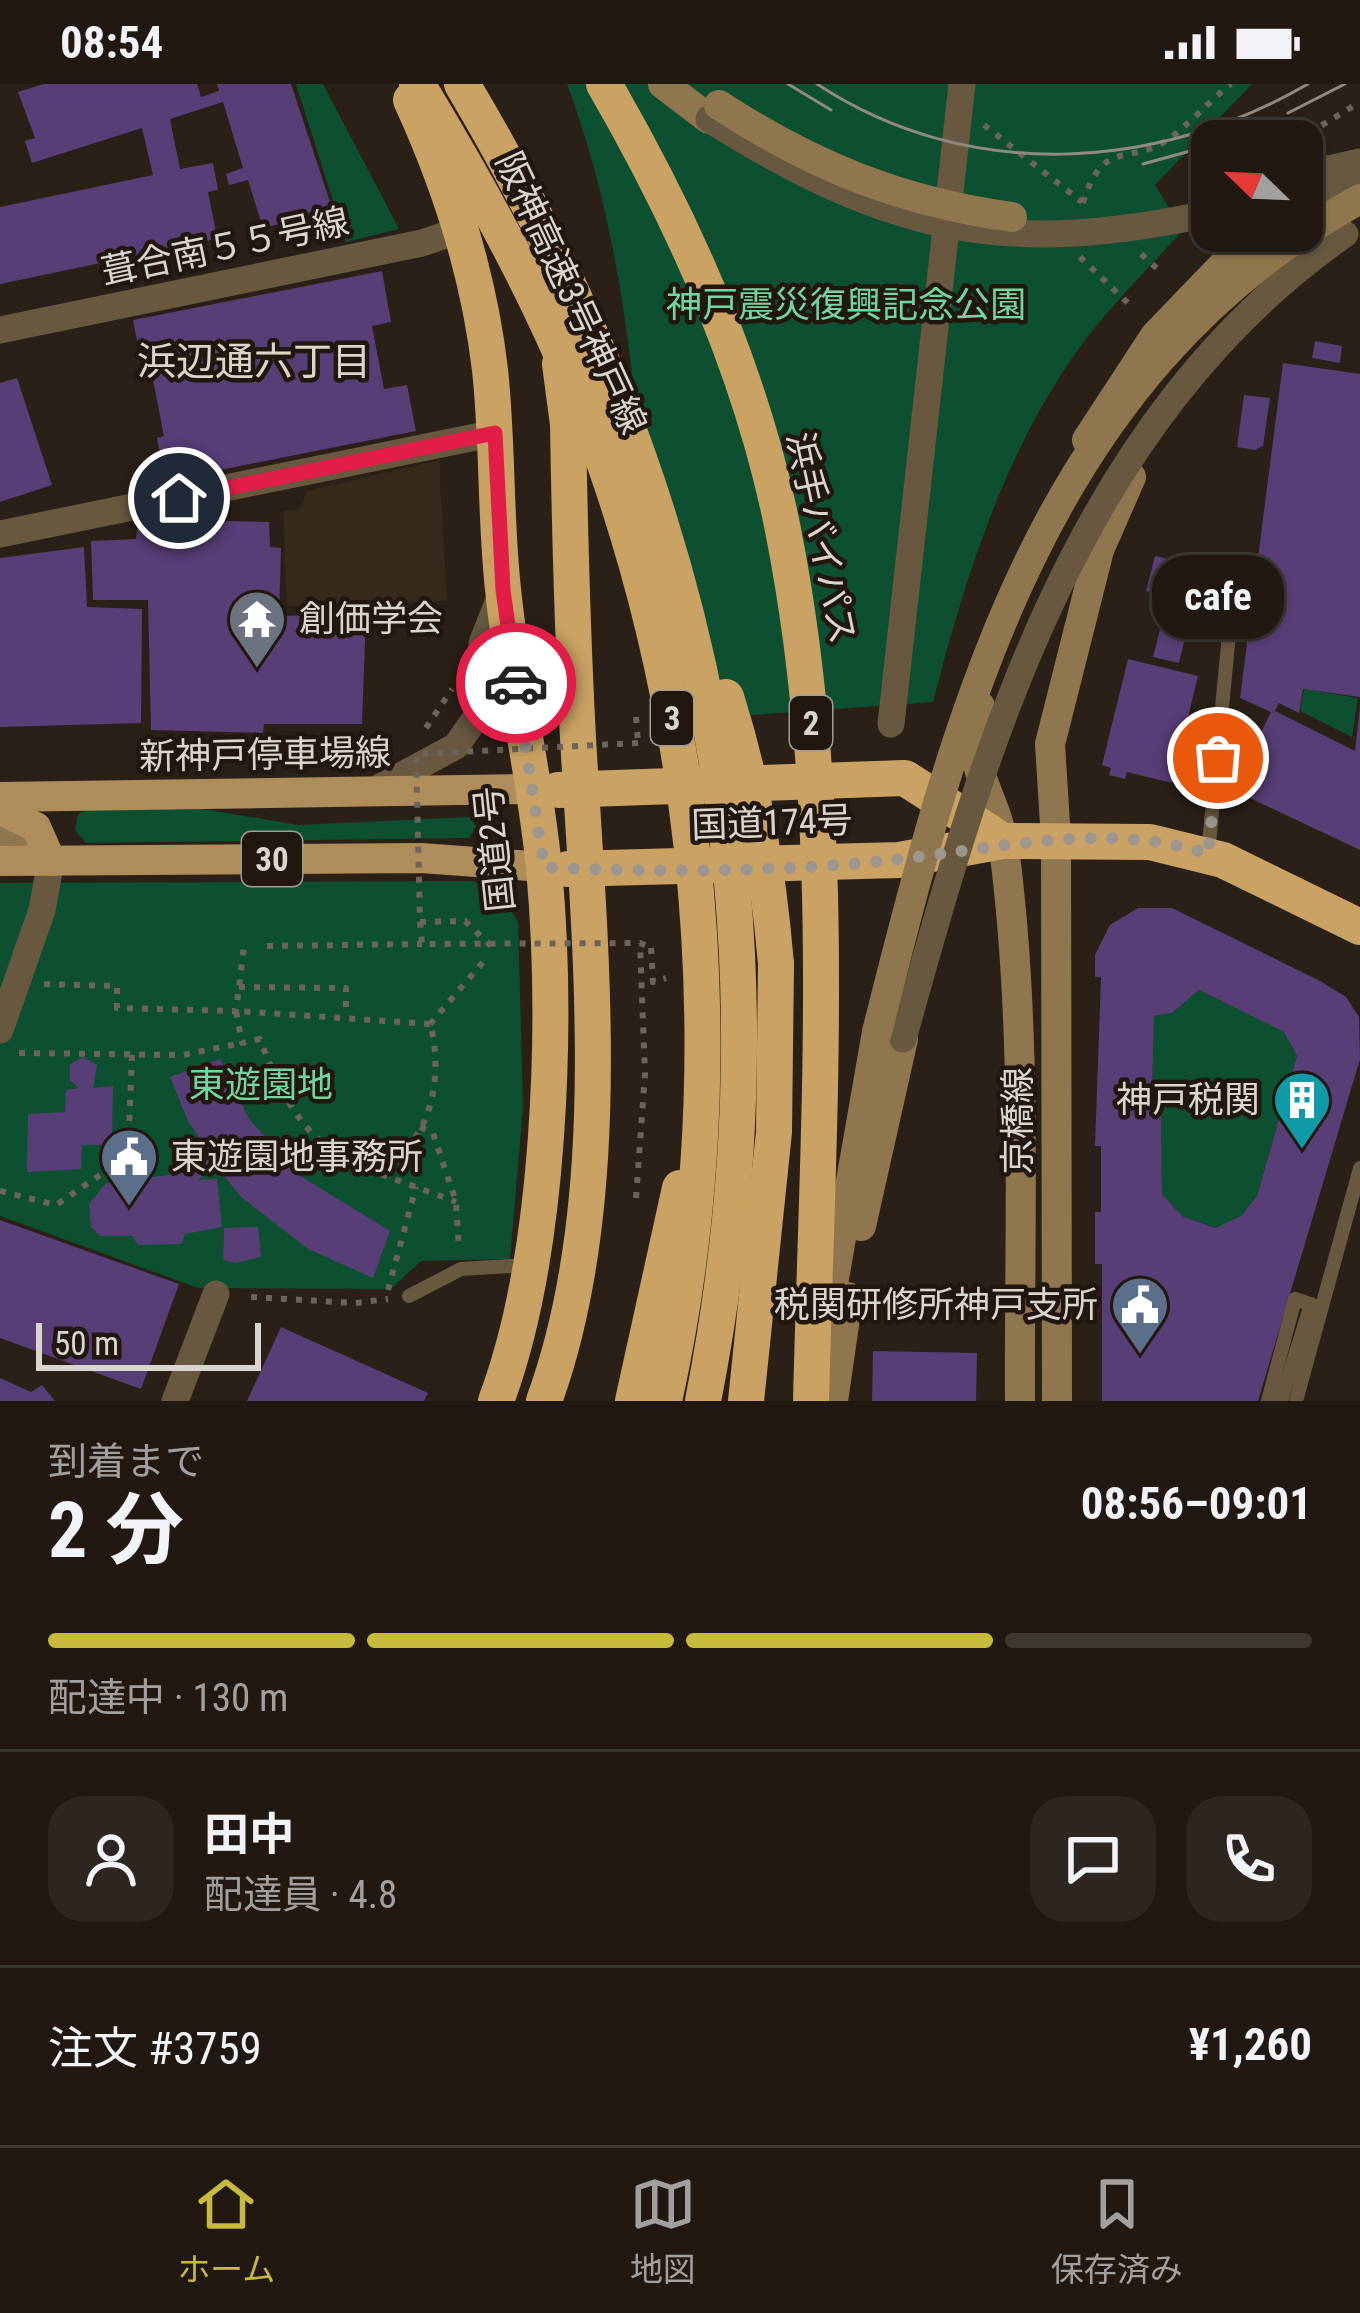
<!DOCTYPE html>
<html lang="ja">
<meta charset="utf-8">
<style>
body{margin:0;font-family:"Roboto Condensed","Noto Sans JP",sans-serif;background:#2d251f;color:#f1f3f6;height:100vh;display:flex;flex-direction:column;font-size:45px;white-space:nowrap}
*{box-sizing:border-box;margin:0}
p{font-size:39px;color:#a2a09f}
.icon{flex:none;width:66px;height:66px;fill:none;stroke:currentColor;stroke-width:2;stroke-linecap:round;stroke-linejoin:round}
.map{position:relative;height:1317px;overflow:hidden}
.panel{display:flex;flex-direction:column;background:#201811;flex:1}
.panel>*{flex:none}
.needle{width:78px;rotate:293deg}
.tools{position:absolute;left:1191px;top:36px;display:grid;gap:24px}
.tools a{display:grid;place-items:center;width:132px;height:132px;border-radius:24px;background:#201811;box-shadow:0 3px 9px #0004,0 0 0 3px #3d3731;font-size:60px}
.scale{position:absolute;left:36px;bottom:30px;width:225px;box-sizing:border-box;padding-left:12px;border:6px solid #dbd5cf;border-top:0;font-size:33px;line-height:42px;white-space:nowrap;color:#dbd5cf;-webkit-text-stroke:9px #21170e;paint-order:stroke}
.pin{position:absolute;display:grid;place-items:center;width:102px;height:102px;color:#fff;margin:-51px;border:6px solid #fff;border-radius:50%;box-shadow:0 3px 12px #0007}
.courier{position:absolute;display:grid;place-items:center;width:120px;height:120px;margin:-60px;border:9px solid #e11d48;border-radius:50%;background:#fff;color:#222;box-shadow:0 3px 15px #0007}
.bubble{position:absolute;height:84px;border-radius:36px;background:#201811;box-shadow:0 3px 9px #0004,0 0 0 3px #3d3731;font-size:39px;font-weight:700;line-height:84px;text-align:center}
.head em{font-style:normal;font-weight:700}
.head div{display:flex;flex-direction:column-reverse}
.head{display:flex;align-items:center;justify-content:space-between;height:204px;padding:0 48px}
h1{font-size:78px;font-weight:700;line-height:90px}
.bar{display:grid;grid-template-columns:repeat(4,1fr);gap:18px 12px;align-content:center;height:144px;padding:0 48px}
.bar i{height:15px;border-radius:9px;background:#3d3731}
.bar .on{background:#c8bb3b}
.bar p{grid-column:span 4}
.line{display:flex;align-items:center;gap:30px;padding:0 48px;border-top:3px solid #3d3731}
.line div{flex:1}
.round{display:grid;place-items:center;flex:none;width:126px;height:126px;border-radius:36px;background:#2d251f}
.status{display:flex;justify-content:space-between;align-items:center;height:84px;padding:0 60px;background:#201811;direction:ltr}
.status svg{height:33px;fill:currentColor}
.dock{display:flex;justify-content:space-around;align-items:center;height:168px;border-top:3px solid #3d3731;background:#201811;font-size:33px;color:#a2a09f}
.dock a{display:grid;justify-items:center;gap:6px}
.dock .on{color:#c8bb3b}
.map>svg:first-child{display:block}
.built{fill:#36281b}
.green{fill:#0d4f31}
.building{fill:#573e76;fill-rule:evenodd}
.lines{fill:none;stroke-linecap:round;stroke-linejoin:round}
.path{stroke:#6c645c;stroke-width:6;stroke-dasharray:6 9;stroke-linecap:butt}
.lane{stroke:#685840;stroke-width:14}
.street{stroke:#685840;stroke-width:27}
.secondary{stroke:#90764f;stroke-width:30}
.primary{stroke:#af8d5a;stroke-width:30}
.highway{stroke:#caa263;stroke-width:36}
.tram{stroke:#908981;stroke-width:3}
.path-bridge{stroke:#6c645c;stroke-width:6;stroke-dasharray:6 9;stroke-linecap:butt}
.street-bridge{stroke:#685840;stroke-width:27}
.secondary-bridge{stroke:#90764f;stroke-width:30}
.highway-bridge{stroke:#caa263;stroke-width:36}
.done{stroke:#9d968f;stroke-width:12;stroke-dasharray:0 21.6}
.route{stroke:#e11d48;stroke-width:15}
.labels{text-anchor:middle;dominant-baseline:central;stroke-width:9;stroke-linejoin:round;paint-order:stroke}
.shield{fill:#21170e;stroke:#a39c95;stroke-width:3}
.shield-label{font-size:33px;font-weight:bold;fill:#dbd5cf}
.street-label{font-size:36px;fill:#dbd5cf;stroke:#21170e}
.park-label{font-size:36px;fill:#71d6a0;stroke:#21170e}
.poi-label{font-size:36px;fill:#dbd5cf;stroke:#21170e;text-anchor:start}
.neighbourhood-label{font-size:39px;fill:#e0d3c7;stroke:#21170e}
</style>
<div class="status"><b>08:54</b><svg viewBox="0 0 49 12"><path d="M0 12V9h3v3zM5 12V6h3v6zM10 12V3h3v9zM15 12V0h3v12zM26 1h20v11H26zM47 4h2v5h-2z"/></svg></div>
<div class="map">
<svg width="1360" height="1317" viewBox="0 0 1360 1317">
<rect width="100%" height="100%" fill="#2a2017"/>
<!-- built -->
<path class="built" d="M 439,376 L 447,517 L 287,522 L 283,427 L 300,425 L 307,407 Z"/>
<!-- green -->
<g class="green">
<path d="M 296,0 L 323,0 L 399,145 L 346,158 Z"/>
<path d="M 567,0 L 1252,0 L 1155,101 L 1183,146 C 1149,184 1110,222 1080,263 C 1004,368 965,494 933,618 L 656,638 C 643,426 642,200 567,0 Z"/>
<path d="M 1304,605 L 1358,614 L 1352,653 L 1300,627 Z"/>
<path d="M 91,719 L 185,722 L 298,741 L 469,733 L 476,742 L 469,754 L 86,759 L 75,746 L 78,731 Z"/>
<path d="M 473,797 L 503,813 L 518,838 L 523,1023 L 510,1175 L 421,1177 L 391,1205 L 198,1204 L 0,1132 L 0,799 Z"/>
<path d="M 1199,906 L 1284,948 L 1297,972 L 1257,1112 L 1241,1132 L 1215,1144 L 1182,1132 L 1162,1110 L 1161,1014 L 1152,1012 L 1154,932 L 1172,929 Z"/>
</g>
<!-- building -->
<g class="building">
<path d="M 44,0 L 197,0 L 201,13 L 219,7 L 217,0 L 291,0 L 333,127 L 263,144 L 248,96 L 229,101 L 226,90 L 243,84 L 223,18 L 170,35 L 180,85 L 213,79 L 218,106 L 208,108 L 216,148 L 211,156 L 0,200 L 0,123 L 153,91 L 142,44 L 32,79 L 25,57 L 35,54 L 18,8 Z"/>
<path d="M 382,187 L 391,238 L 372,242 L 384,305 L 407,301 L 416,347 L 165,397 L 157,354 L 164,352 L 150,280 L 142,282 L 133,236 Z"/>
<path d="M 1315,257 L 1342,262 L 1340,279 L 1312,274 Z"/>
<path d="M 1283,279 L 1360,290 L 1360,613 L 1303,605 L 1299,629 L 1279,619 L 1275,627 L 1355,667 L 1360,622 L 1360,766 L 1233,706 L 1243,686 L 1237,682 L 1243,670 L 1249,673 L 1271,628 L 1240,614 Z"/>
<path d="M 17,294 L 52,401 L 0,418 L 0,299 Z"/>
<path d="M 1244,311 L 1270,314 L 1263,362 L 1255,366 L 1237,363 Z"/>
<path d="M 198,436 L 269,438 L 270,463 L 281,464 L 279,532 L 366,530 L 362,640 L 264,640 L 263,649 L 151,646 L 148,516 L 93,516 L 91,457 L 136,455 L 137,445 L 196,450 Z"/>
<path d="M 84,463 L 87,523 L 142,525 L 141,639 L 0,643 L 0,474 Z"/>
<path d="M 1155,472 L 1207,484 L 1198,520 L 1146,507 Z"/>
<path d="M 1167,518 L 1192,524 L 1179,579 L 1153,573 Z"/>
<path d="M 1128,575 L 1198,592 L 1172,699 L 1127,688 L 1125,695 L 1109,691 L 1111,684 L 1102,681 Z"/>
<path d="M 1138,824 L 1172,824 L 1320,897 L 1346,913 L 1359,933 L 1360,975 L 1258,1317 L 1102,1317 L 1102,1180 L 1095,1180 L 1095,1128 L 1101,1128 L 1101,1062 L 1095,1062 L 1101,893 L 1095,893 L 1095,871 L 1110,841 ZM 1199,906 L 1284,948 L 1297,972 L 1257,1112 L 1241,1132 L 1215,1144 L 1182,1132 L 1162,1110 L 1161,1013 L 1152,1012 L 1154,932 L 1172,929 Z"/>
<path d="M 83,973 L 97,981 L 93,1004 L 113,1002 L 112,1061 L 82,1061 L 81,1085 L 27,1088 L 28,1030 L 65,1028 L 66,1006 L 79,1004 L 70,997 L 70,980 Z"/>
<path d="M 220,975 L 249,1035 L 302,1093 L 390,1147 L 373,1194 L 308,1165 L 241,1113 L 216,1082 L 198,1096 L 217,1095 L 222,1143 L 185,1150 L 181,1160 L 138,1161 L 132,1152 L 100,1152 L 91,1143 L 89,1120 L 106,1099 L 191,1088 L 212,1072 L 188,1037 L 170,993 Z"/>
<path d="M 0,1136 L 179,1200 L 141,1305 L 0,1254 Z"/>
<path d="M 258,1143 L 261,1173 L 235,1179 L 223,1176 L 224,1144 Z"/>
<path d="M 281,1243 L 428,1309 L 424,1317 L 247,1317 Z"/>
<path d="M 873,1267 L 977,1269 L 976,1317 L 872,1317 Z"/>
<path d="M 0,1294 L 31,1308 L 42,1301 L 55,1317 L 0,1317 Z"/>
</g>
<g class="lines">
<!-- path -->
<g class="path">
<path d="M 984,41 L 1082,118"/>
<path d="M 1296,57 L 1360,18"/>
<path d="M 1083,119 C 1103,53 1129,82 1167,56 C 1190,40 1209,17 1231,0"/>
<path d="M 1141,170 L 1161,188"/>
<path d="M 1080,173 L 1131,222"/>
<path d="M 636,633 L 638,659"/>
<path d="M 426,644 L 452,605"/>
<path d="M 420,838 L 465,837 L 491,862"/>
<path d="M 267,862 L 422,860"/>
<path d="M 651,864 L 653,898 L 666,894"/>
<path d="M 44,900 L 117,902 L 117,924 L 236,927 L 244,862"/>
<path d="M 239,903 L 346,904 L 346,932"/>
<path d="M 430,940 L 236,927 L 242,959 L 260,955 C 306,1079 343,1074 456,1118"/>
<path d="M 430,940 L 483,878"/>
<path d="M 19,969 L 183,971 L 242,959"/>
<path d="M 420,1043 L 433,1049 L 456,1118 L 459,1165"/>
<path d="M 363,1079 C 431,1081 445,990 430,940"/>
<path d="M 0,1107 L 56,1121 L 128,1072 L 132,969"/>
<path d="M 636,1114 L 645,990 L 640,859"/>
<path d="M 388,1206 L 416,1103"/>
<path d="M 251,1213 L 355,1219 L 388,1215"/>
</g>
<!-- lane -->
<g class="lane">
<path d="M 1208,770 L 1234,498"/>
<path d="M 409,1212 L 461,1185 L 528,1181"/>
<path d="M 1268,1317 L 1295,1215 L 1307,1219"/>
<path d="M 1281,1317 L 1311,1220"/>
<path d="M 1296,1317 L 1360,1084"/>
</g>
<!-- street -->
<g class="street">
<path d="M 1302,109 L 1360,96"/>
<path d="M 0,246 L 422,159 L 463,145"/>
<path d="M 0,450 L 495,349"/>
<path d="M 891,640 L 962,0"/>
<path d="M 373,707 L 456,662 L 475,635 L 482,615 L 482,559 L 501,511"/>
<path d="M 0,946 L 42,826 L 51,777"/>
<path d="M 175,1317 L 216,1210"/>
</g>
<!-- secondary -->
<g class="secondary">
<path d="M 663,0 L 709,35"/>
<path d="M 1087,356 L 1155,252 L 1256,147"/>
<path d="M 980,622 C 962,683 996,709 1004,764 C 1028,947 1019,1133 1020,1317"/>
<path d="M 0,753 L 22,762 L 37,777"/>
<path d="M 861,1142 L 903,955"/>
<path d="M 826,1240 L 877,948"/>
<path d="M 833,1317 L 848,1213"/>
<path d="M 1057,1317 L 1056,756 L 1050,660 L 1099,466 L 1131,393"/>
</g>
<!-- primary -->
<g class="primary">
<path d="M 0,713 L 532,705"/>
<path d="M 0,726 L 36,743 L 51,777"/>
<path d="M 0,777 L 421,774 L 544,783"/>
</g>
<!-- highway -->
<g class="highway">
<path d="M 411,16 C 451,103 479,191 490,286 C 498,359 495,432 503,505 C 512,598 535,691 544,784 C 558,939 551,1171 496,1317"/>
<path d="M 558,706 L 905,694 L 995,752"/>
<path d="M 568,785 L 899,776 L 1003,757 L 1150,758 L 1223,776 L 1360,843"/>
<path d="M 544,1317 C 612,1131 593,898 581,704 C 573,582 570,461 568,340 L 560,280"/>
<path d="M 633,1317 L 680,1104"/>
<path d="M 746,1317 L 774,1048 L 776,880"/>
</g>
<!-- tram -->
<g class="tram">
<path d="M 788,0 L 831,26"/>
<path d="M 817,0 C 967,99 1156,88 1308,0"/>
<path d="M 1288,29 L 1345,0"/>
<path d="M 1143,80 L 1212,61"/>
</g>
<!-- path-bridge -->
<path class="path-bridge" d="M 638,659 L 416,670 L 420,838 L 422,860 L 640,859 L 651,864"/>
<!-- street-bridge -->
<g class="street-bridge">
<path d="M 709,35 C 889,148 1004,174 1212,129"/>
<path d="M 1302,91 L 1360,78"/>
<path d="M 903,955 C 985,657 1079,335 1345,150"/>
</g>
<!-- secondary-bridge -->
<g class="secondary-bridge">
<path d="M 719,21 C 812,82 902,118 1012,133"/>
<path d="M 877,948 C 958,624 1044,288 1360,115"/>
</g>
<!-- highway-bridge -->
<g class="highway-bridge">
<path d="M 417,0 C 492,124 563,254 609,392 C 709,684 731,1015 664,1317"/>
<path d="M 462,0 C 707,411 796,844 703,1317"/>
<path d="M 604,0 C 684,138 752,289 783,446 C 840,733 818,1027 811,1317"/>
<path d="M 726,613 C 754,701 768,787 776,880"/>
</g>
</g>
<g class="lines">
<!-- done -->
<path class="done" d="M 516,599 L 544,783 C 653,789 792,788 900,775 C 1000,764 1109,737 1208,770 L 1218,674"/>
<!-- route -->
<path class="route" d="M 179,414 L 495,349 L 503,506 L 516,599"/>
</g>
<!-- icons -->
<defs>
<g id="temple-pin" transform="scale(3)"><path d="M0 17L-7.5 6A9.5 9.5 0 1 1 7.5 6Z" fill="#6b7280" stroke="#21170e"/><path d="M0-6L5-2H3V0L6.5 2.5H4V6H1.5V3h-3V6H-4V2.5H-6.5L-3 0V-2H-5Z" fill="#fff"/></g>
<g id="building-pin" transform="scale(3)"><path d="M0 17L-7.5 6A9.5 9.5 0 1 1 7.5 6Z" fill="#0f9aa8" stroke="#21170e"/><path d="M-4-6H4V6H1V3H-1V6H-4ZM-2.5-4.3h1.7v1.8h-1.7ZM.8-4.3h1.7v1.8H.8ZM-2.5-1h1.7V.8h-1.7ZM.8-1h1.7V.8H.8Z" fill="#fff"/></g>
<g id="civic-pin" transform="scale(3)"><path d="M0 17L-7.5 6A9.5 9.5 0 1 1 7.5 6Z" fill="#5c6f8a" stroke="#21170e"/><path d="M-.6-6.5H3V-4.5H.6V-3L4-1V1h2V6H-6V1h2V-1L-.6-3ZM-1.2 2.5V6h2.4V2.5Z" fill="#fff"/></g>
</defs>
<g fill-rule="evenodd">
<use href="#temple-pin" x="257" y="535"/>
<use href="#building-pin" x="1302" y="1016"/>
<use href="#civic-pin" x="129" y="1073"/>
<use href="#civic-pin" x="1140" y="1221"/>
</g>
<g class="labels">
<!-- shield labels -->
<g class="shield">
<rect x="651" y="607" width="42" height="54" rx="9"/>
<rect x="790" y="612" width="42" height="54" rx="9"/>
<rect x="242" y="748" width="60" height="54" rx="9"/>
</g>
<g class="shield-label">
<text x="672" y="634">3</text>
<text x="811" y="639">2</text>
<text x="272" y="775">30</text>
</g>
<!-- street labels -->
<g class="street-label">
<text transform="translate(225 163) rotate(-12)">葺合南５５号線</text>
<text transform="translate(571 209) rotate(65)">阪神高速3号神戸線</text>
<text transform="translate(821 454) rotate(78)">浜手バイパス</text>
<text transform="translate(265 671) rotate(-1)">新神戸停車場線</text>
<text transform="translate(772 739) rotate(-2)">国道174号</text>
<text transform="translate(495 765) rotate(-96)">国道2号</text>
<text transform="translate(1018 1037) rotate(-90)">京橋線</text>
</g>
<!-- park labels -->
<g class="park-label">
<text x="846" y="221">神戸震災復興記念公園</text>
<text x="261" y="1001">東遊園地</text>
</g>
<!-- poi labels -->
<g class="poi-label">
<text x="299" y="535">創価学会</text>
<text x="1260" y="1016" text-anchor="end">神戸税関</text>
<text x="171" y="1073">東遊園地事務所</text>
<text x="1098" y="1221" text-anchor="end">税関研修所神戸支所</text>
</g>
<!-- neighbourhood labels -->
<g class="neighbourhood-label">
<text x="254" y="278">浜辺通六丁目</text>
</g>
</g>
</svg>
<div class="tools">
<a><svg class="needle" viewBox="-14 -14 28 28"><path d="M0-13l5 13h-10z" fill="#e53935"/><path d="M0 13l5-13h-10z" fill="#a2a09f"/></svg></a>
</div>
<div class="scale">50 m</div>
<div class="pin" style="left:1218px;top:674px;background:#ea580c"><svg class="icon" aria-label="bag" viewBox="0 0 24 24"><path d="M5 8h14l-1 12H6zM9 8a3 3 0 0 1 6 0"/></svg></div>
<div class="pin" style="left:179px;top:414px;background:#1f2937"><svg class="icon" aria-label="home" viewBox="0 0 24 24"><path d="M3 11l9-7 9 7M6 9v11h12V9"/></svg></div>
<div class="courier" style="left:516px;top:599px"><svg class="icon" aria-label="car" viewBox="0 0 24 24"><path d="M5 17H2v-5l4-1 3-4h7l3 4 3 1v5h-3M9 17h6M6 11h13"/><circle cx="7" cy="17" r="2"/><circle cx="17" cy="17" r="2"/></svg></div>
<div class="bubble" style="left:1152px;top:471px;width:132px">cafe</div>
</div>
<section class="panel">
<div class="head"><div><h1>2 分</h1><p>到着まで</p></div><em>08:56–09:01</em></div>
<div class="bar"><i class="on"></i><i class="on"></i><i class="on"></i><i></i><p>配達中 · 130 m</p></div>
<div class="line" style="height:216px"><a class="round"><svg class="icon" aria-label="person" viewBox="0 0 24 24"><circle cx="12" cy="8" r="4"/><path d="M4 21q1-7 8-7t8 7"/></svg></a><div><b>田中</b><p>配達員 · 4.8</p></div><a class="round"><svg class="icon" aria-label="chat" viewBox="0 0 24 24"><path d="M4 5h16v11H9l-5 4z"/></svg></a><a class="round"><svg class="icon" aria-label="phone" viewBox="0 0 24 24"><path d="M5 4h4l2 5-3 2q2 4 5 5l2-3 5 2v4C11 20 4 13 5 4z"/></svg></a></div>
<div class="line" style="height:156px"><div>注文 #3759</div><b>¥1,260</b></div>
</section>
<nav class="dock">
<a class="on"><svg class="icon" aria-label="home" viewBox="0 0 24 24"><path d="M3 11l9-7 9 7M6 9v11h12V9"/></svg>ホーム</a>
<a><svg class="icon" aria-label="map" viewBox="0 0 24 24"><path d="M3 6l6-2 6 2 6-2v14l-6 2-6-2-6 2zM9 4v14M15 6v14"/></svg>地図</a>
<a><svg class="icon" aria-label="saved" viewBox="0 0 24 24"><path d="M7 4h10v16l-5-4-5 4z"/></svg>保存済み</a>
</nav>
